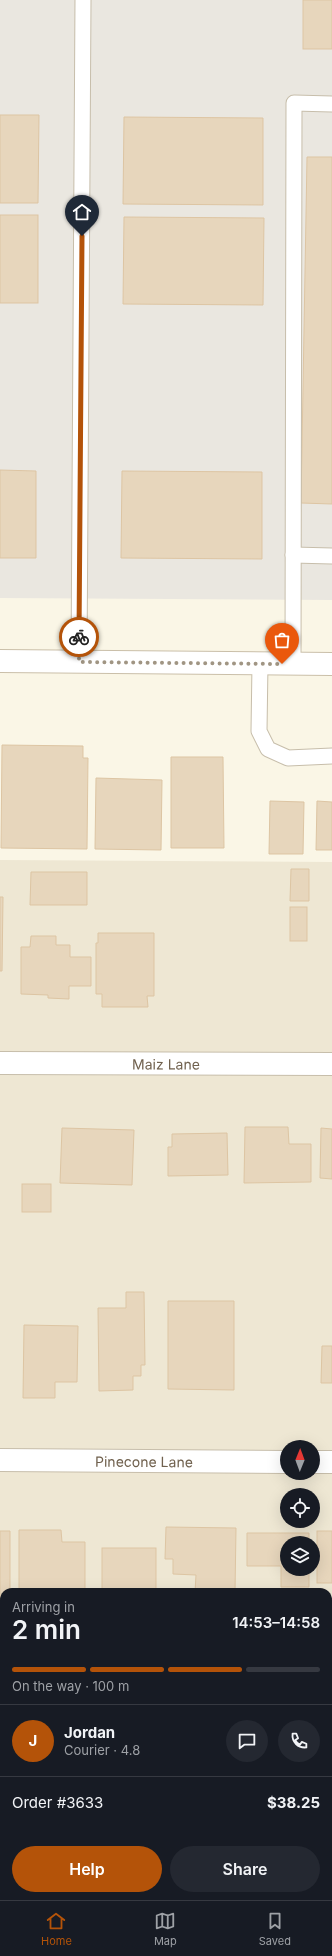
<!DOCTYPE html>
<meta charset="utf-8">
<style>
body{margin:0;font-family:Inter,sans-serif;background:#242831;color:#f1f3f6;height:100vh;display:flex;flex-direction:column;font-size:15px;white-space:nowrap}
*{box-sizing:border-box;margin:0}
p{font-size:13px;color:#9ea1a6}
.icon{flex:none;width:22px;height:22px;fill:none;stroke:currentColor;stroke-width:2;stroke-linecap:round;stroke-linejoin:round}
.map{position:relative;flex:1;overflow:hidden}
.sheet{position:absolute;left:0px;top:1588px;width:332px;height:312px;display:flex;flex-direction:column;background:#171b24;border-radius:12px 12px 0 0;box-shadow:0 4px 16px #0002}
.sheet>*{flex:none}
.needle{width:26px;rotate:1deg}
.buttons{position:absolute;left:280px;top:1440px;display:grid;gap:8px}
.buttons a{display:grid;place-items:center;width:40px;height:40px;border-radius:50%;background:#171b24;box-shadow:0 4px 16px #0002;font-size:20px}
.pin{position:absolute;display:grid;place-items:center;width:34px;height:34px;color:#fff;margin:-41px -17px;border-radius:50% 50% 50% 0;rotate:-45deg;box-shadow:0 0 4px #0007}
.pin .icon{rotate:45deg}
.courier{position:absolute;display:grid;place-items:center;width:40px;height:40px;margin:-20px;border:3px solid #b45309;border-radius:50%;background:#fff;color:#222;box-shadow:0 1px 5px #0007}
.overview em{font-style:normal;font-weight:600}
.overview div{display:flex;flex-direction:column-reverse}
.overview{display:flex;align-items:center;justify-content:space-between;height:68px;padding:0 12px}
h1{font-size:26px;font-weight:600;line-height:30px}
.bar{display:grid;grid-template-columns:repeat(4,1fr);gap:6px 4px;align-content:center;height:48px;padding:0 12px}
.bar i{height:5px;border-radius:3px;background:#363941}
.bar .current{background:#b45309}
.bar p{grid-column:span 4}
.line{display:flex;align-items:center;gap:10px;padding:0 12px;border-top:1px solid #363941}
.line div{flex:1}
.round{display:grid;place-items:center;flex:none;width:42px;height:42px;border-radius:21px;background:#242831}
.cta{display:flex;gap:8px;margin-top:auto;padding:8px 12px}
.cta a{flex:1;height:46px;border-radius:24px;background:#b45309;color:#fff;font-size:16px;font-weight:600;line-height:46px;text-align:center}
.cta a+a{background:#242831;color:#f1f3f6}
.menu{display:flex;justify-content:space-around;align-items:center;height:56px;border-top:1px solid #363941;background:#171b24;font-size:11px;color:#9ea1a6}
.menu a{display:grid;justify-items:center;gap:2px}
.menu .current{color:#b45309}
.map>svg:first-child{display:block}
.residential{fill:#eee7d3;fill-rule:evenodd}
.industrial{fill:#eae7e0}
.building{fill:#e7d6bc;stroke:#ddc5a3}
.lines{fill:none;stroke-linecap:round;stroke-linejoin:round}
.service-casing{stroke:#c7beab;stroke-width:17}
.minor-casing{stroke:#c7beab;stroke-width:24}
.secondary-casing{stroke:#cabfa9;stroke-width:24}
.service{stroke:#fff;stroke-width:15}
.minor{stroke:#fff;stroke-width:22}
.secondary{stroke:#fff;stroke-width:22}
.done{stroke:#a09583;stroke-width:4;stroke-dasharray:0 7.2}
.route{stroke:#b45309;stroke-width:5}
.labels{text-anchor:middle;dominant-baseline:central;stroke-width:3;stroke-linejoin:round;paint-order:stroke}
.street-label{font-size:14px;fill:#70614e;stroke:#fdfaec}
</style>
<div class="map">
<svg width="332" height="1900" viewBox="0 0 332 1900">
<rect width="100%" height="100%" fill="#faf6e6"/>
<!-- residential -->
<path class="residential" d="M 0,860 L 332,862 L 332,1900 L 0,1900 ZM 287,1447 L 313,1447 L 313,1473 L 287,1473 ZM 287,1495 L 313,1495 L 313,1521 L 287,1521 ZM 287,1543 L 313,1543 L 313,1569 L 287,1569 ZM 4,1592 L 328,1592 L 328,1896 L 4,1896 Z"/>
<!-- industrial -->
<path class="industrial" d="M 0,0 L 332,0 L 332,600 L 0,598 Z"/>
<!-- building -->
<g class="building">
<rect x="303" y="0" width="29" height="49"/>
<path d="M 0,115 L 39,115 L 38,203 L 0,203 Z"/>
<path d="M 124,117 L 263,118 L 263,205 L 123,204 Z"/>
<path d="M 307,157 L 332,157 L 332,504 L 301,503 Z"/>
<rect x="0" y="215" width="38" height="88"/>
<path d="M 124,217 L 264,218 L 263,305 L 123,304 Z"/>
<path d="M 0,470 L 36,471 L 36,558 L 0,558 Z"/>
<path d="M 122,471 L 262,472 L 262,559 L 121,558 Z"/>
<path d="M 2,745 L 83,746 L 83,758 L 88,758 L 87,849 L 1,848 Z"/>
<path d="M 171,757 L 223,757 L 224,848 L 171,848 Z"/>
<path d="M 96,778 L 162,780 L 161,850 L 95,849 Z"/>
<path d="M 270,801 L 304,802 L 303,854 L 269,854 Z"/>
<path d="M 317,801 L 332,802 L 332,850 L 316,850 Z"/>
<path d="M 291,869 L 309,869 L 309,901 L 290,901 Z"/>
<path d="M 31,872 L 87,872 L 87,905 L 30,905 Z"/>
<path d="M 0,897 L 3,897 L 2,971 L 0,971 Z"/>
<rect x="290" y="907" width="17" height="34"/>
<path d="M 98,933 L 154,933 L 154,996 L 147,996 L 148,1007 L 102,1007 L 102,994 L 96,994 L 96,943 L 98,943 Z"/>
<path d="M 31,936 L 56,936 L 56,945 L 70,945 L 70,957 L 91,957 L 91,986 L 69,986 L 69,999 L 48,998 L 48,995 L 21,994 L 21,947 L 30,947 Z"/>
<path d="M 245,1127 L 288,1127 L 289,1144 L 311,1144 L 311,1182 L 244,1183 Z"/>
<path d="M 62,1128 L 134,1130 L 132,1185 L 60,1183 Z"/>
<path d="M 321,1128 L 332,1129 L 332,1179 L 320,1178 Z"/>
<path d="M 227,1133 L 228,1175 L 168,1176 L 168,1147 L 172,1147 L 172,1134 Z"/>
<rect x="22" y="1184" width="29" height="28"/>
<path d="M 126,1292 L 144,1292 L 145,1365 L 141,1365 L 141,1376 L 133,1376 L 133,1390 L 99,1391 L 98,1308 L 126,1308 Z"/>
<path d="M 168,1301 L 234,1301 L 234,1390 L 168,1389 Z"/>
<path d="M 24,1325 L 78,1326 L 77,1382 L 55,1382 L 55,1398 L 23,1398 Z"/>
<path d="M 322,1346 L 332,1346 L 332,1383 L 321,1383 Z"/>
<path d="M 166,1527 L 236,1528 L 235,1592 L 195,1592 L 196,1575 L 173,1574 L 173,1559 L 165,1559 Z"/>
<path d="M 19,1530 L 61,1530 L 62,1542 L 85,1542 L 85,1592 L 19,1592 Z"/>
<path d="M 0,1531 L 10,1531 L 10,1592 L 4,1592 L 4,1609 L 0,1609 Z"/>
<rect x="317" y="1531" width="15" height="52"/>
<path d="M 247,1533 L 309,1533 L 309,1543 L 287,1543 L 287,1569 L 309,1569 L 309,1587 L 281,1587 L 281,1566 L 247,1566 Z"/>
<rect x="102" y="1548" width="54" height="44"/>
<path d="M 0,1660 L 4,1661 L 4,1690 L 0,1690 Z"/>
<rect x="328" y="1716" width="4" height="62"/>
</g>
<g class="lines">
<!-- service casing -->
<g class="service-casing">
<g id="service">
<path d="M 293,555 L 332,556"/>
<path d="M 79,662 L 83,0"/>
<path d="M 260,664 L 259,731 L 268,749 L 288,758 L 332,756"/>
<path d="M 293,664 L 294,103 L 332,104"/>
</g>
</g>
<!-- minor casing -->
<g class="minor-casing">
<g id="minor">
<path id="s1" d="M 0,1063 L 332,1064"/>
<path id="s2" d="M 0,1460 L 287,1462"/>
<path d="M 313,1462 L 332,1462"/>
<path d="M 0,1845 L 4,1845"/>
<path d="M 328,1846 L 332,1846"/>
</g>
</g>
<!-- secondary casing -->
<g class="secondary-casing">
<path id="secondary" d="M 0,661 L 332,664"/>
</g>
<!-- service -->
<use href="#service" class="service"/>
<!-- minor -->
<use href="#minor" class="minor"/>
<!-- secondary -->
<use href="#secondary" class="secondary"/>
</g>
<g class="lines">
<!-- done -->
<path class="done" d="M 79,637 L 79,662 L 282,664"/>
<!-- route -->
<path class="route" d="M 79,637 L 82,236"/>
</g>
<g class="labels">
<!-- street labels -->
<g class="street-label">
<text stroke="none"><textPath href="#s1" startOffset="166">Maiz Lane</textPath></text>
<text stroke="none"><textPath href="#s2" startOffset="144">Pinecone Lane</textPath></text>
</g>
</g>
</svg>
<div class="buttons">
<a><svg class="needle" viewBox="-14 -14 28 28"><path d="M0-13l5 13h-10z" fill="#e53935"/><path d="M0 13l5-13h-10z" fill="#9ea1a6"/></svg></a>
<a><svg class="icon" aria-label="locate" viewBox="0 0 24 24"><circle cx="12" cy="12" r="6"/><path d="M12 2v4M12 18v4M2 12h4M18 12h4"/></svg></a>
<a><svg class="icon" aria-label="layers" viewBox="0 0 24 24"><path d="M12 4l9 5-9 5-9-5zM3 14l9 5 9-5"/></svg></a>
</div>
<div class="pin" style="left:282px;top:664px;background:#ea580c"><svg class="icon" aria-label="bag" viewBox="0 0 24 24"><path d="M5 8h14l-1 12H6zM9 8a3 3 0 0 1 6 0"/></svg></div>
<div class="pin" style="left:82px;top:236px;background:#1f2937"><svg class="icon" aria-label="home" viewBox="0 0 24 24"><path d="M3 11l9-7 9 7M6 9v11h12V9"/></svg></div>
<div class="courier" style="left:79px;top:637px"><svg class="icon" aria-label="bike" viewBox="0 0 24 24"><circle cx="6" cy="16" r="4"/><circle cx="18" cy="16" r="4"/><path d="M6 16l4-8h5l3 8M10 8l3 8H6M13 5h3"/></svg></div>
<section class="sheet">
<div class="overview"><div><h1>2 min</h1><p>Arriving in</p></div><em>14:53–14:58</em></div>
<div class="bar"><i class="current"></i><i class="current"></i><i class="current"></i><i></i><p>On the way · 100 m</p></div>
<div class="line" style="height:72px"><b class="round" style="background:#b45309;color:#fff">J</b><div><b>Jordan</b><p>Courier · 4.8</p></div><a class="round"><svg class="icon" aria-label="chat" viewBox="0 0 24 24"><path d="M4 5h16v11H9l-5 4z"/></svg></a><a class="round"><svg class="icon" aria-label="phone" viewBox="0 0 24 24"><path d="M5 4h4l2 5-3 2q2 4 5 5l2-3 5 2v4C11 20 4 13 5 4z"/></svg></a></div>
<div class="line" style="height:52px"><div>Order #3633</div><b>$38.25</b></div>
<div class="cta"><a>Help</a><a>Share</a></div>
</section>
</div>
<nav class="menu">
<a class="current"><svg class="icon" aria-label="home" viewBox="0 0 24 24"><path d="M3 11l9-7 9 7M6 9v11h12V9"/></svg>Home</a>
<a><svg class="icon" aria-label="map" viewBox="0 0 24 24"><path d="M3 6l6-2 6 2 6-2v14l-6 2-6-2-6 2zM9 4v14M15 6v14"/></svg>Map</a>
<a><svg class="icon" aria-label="saved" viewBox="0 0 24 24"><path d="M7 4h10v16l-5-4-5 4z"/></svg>Saved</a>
</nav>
